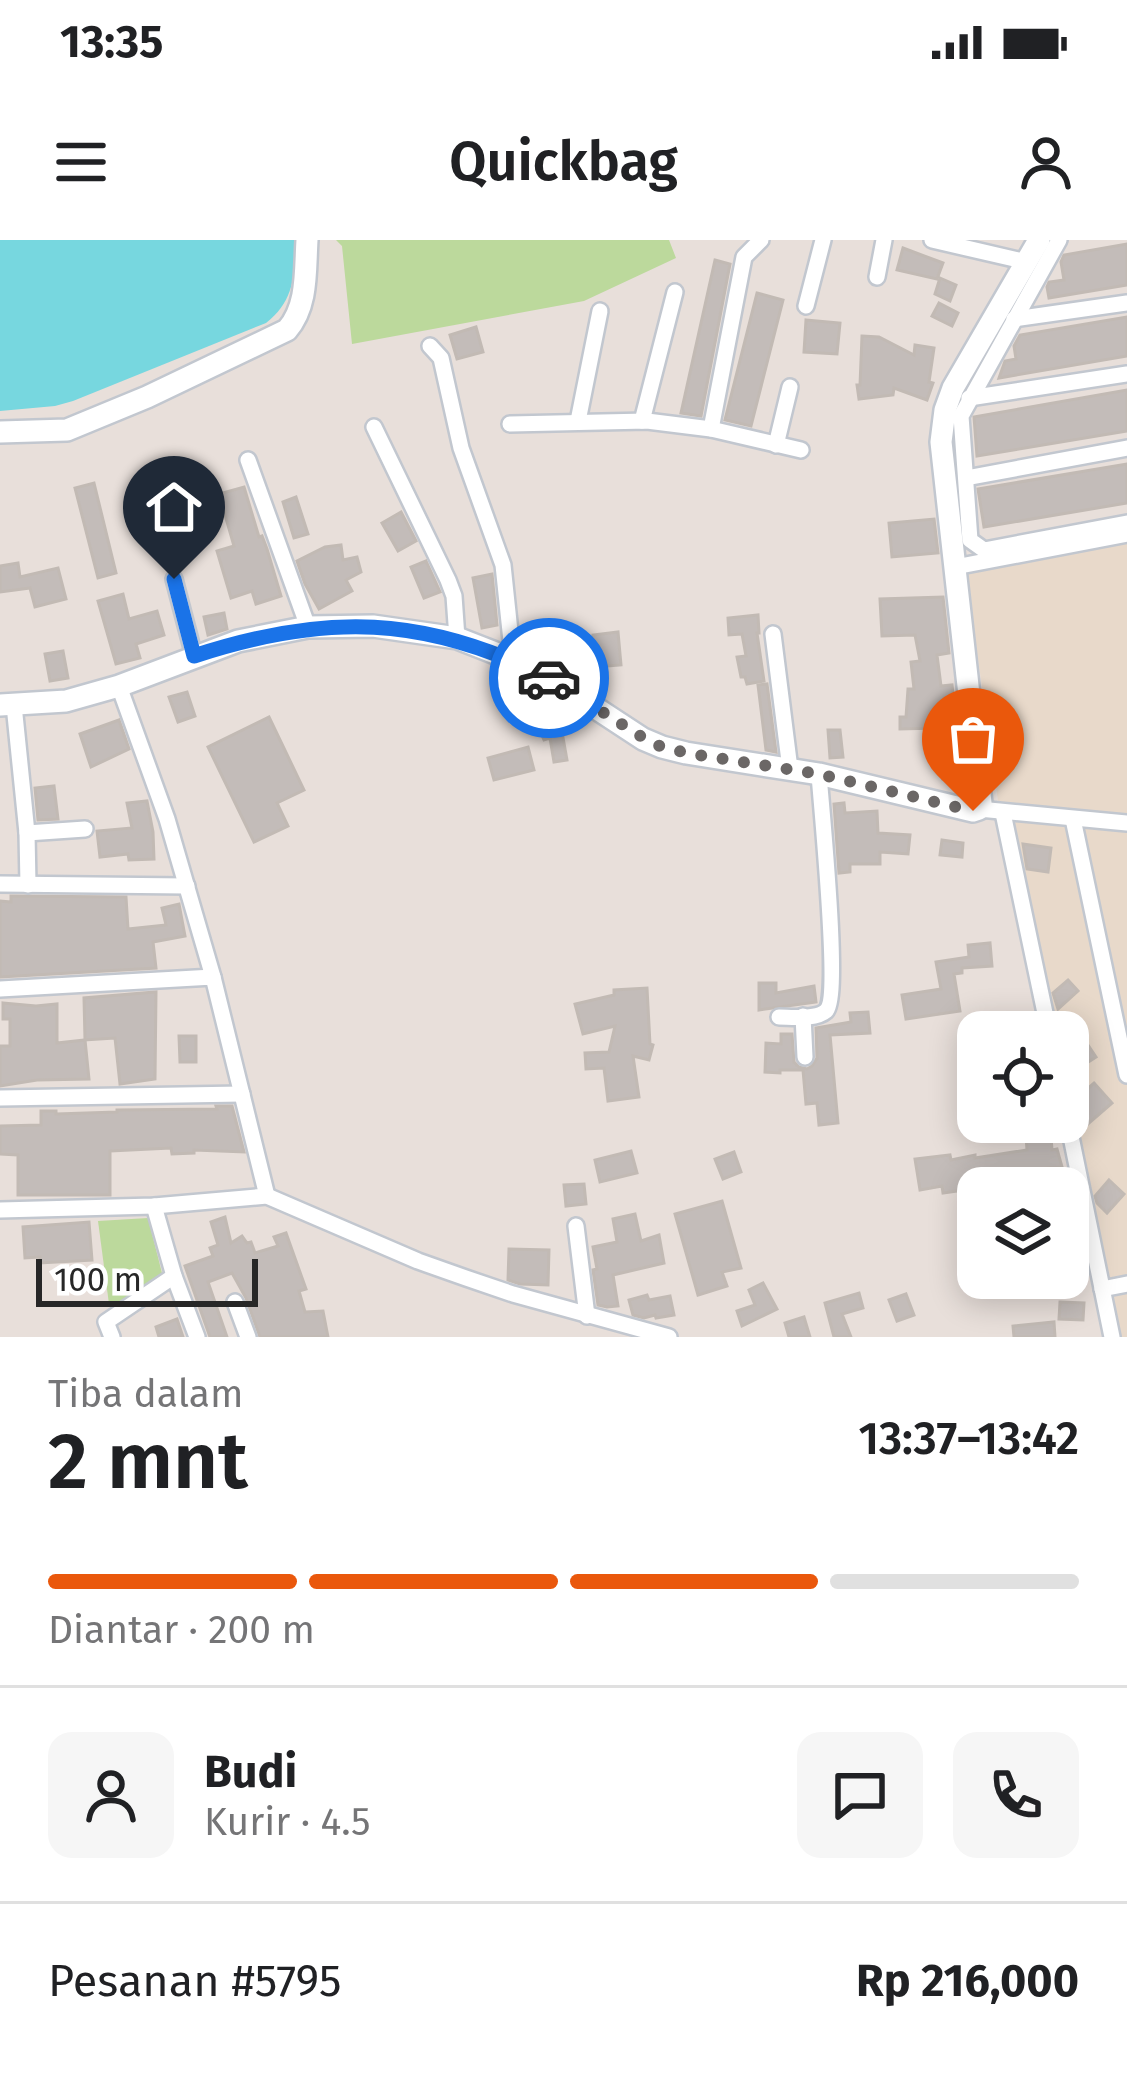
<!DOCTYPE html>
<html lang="id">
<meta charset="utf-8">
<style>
body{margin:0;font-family:"Fira Sans",sans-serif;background:#f6f6f6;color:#202124;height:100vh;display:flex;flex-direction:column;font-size:45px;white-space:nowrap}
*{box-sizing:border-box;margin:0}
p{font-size:39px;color:#757577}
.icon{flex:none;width:66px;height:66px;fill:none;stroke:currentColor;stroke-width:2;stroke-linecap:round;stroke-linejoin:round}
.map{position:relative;height:1097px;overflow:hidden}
.sheet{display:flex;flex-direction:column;background:#fff;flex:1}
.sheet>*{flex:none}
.tools{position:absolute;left:957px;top:771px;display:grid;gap:24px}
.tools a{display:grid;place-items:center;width:132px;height:132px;border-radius:24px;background:#fff;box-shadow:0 6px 30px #0003;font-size:60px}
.scale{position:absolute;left:36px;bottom:30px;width:222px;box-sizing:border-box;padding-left:12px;border:6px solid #272727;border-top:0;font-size:33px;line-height:42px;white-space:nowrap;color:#272727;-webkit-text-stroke:9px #fff;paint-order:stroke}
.pin{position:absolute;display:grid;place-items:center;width:102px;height:102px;color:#fff;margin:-123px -51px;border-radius:50% 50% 50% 0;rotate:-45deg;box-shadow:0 0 12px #0007}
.pin .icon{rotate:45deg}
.courier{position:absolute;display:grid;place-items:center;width:120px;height:120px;margin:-60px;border:9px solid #1a73e8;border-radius:50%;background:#fff;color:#222;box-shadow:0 3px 15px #0007}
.overview em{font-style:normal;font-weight:600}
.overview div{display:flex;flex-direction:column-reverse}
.overview{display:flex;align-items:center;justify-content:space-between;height:204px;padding:0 48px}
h1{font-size:78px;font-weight:600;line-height:90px}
.bar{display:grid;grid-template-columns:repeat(4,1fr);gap:18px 12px;align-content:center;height:144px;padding:0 48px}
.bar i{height:15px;border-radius:9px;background:#e0e0e0}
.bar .active{background:#ea580c}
.bar p{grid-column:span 4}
.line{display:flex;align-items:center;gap:30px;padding:0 48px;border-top:3px solid #e0e0e0}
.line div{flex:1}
.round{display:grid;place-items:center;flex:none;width:126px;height:126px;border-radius:24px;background:#f6f6f6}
.status{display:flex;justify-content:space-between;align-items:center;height:84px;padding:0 60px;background:#fff;direction:ltr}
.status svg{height:33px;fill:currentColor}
header{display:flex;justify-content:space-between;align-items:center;height:156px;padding:0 48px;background:#fff;font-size:54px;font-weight:600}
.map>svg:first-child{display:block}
.education{fill:#e8d9ca}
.green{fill:#bcd99c}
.water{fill:#77d7df}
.building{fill:#c3bcb9;stroke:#c2bab4;stroke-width:3}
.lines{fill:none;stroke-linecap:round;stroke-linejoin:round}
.street-casing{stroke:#c2c7cf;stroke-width:20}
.secondary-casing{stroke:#c2c7cf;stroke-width:26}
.street{stroke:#fff;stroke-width:15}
.secondary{stroke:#fff;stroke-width:21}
.done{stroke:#6b6766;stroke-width:12;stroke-dasharray:0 21.6}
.route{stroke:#1a73e8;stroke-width:15}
</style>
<div class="status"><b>13:35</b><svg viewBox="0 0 49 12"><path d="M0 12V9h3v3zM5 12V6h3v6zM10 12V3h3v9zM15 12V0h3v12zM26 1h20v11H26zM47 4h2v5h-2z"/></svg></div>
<header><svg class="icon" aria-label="menu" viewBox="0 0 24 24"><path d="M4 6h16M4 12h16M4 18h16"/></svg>Quickbag<svg class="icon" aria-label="person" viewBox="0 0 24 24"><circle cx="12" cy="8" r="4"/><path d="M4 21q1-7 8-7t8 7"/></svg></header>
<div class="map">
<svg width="1127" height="1097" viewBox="0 0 1127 1097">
<rect width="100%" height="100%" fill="#e8dfda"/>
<!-- education -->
<path class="education" d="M 1127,299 L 1127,1097 L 1110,1097 L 1068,882 L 1068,792 L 1045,792 L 1002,589 L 965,326 Z"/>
<!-- green -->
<g class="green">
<path d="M 336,0 L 669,0 L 676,18 L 584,61 L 352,104 L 342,6 Z"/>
<path d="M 148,978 L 162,1033 L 144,1056 L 109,1064 L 98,981 Z"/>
</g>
<!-- water -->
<path class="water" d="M 0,0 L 295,0 C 295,34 295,60 266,83 L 73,161 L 55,166 L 0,171 Z"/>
<!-- building -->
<g class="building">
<path d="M 1127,4 L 1127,45 L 1049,58 L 1047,47 L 1049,42 L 1064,40 L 1061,22 L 1064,15 Z"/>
<path d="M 903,8 L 943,23 L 937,39 L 897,30 Z"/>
<path d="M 715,20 L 730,24 L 701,176 L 681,173 Z"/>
<path d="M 940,38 L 956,45 L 950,61 L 935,54 Z"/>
<path d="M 757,53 L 783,60 L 751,186 L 725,180 Z"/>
<path d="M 939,63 L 958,73 L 952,86 L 932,76 Z"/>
<path d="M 1127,77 L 1127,116 L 999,138 L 1005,121 L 1016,119 L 1014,106 L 1020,95 Z"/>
<path d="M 806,80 L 840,83 L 837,114 L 804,112 Z"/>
<path d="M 476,87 L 483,112 L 457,119 L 450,95 Z"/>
<path d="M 862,96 L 879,97 L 914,115 L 915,105 L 934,108 L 929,142 L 933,143 L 927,160 L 894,148 L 893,155 L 859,159 L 857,145 L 860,145 Z"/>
<path d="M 1127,150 L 1127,191 L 977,216 L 974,177 Z"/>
<path d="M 1127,224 L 1127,263 L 984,287 L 978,249 Z"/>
<path d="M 94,243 L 116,333 L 98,338 L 75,248 Z"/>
<path d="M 244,247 L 259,297 L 262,296 L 267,309 L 281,356 L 256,364 L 252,351 L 231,358 L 217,311 L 234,306 L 219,254 Z"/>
<path d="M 296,257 L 308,294 L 294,298 L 283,262 Z"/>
<path d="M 401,272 L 416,301 L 398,311 L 382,283 Z"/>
<path d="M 934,279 L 938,313 L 892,317 L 889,283 Z"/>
<path d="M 341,305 L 343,320 L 357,317 L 361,332 L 346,340 L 352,351 L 319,369 L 305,344 L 297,321 L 325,307 Z"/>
<path d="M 426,321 L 440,352 L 424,358 L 411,327 Z"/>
<path d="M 18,323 L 20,337 L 58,328 L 66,359 L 35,367 L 30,348 L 0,352 L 0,326 Z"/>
<path d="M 492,334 L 497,385 L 482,388 L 473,338 Z"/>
<path d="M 123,354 L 129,379 L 157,371 L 164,395 L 136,404 L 140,418 L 116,424 L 98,361 Z"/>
<path d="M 943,357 L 949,413 L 937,415 L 941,446 L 952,445 L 963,541 L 943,539 L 949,493 L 939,495 L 938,488 L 900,489 L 900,477 L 906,477 L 908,449 L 914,449 L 911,422 L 920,421 L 915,395 L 882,396 L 880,359 Z"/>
<path d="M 224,373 L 227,389 L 208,395 L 204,377 Z"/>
<path d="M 758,375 L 759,393 L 757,393 L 764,441 L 747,444 L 745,437 L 741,437 L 737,417 L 746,416 L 742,394 L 729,395 L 728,378 Z"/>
<path d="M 618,392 L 621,425 L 596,427 L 593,395 Z"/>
<path d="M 63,411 L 68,438 L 50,441 L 45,414 Z"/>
<path d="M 767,444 L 776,512 L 766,510 L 758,445 Z"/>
<path d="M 187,452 L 195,476 L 178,482 L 169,457 Z"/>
<path d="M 554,466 L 565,491 L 562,492 L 567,520 L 554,522 L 550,498 L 544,500 L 533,475 Z"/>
<path d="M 269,477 L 304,550 L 277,563 L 288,586 L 254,602 L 208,507 Z"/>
<path d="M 119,480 L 129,509 L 91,527 L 80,494 Z"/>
<path d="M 828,490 L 840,490 L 843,517 L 830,518 Z"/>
<path d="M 528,507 L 534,530 L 494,540 L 488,518 Z"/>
<path d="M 54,546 L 58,579 L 38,580 L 35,548 Z"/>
<path d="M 147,561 L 153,592 L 154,619 L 129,620 L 128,614 L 100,617 L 97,591 L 132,588 L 127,563 Z"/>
<path d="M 844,563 L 845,573 L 877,571 L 878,593 L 910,595 L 908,614 L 880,612 L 880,624 L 850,624 L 850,632 L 839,633 L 834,564 Z"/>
<path d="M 942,600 L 963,603 L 962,617 L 940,615 Z"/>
<path d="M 1023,604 L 1051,608 L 1048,632 L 1027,629 Z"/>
<path d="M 11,656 L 126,657 L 128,689 L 166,685 L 162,668 L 179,664 L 185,696 L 153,702 L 156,728 L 0,737 L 0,661 L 11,662 Z"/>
<path d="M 990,703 L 992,726 L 962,728 L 962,733 L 954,734 L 960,771 L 906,779 L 902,755 L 941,749 L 936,722 L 969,717 L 968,705 Z"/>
<path d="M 1068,740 L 1078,751 L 1058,769 L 1053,753 Z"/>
<path d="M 759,743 L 776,743 L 776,753 L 814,746 L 816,762 L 759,770 Z"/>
<path d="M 647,748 L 650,804 L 653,805 L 649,820 L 633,816 L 639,857 L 608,861 L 604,828 L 586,829 L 585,813 L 609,812 L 615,786 L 583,794 L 575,764 L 614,755 L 614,750 Z"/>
<path d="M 156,752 L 155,839 L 120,844 L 115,798 L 85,800 L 84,758 Z"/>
<path d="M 3,763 L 36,766 L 57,764 L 57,803 L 85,800 L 89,839 L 37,840 L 0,846 L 0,806 L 10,806 L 10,779 L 3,779 Z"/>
<path d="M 868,772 L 870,793 L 830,795 L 838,883 L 819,885 L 817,863 L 806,864 L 803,830 L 780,830 L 780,833 L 765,832 L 766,803 L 781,804 L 781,794 L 792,794 L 794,822 L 799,827 L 807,829 L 812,826 L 817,818 L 816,788 L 851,782 L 850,773 Z"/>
<path d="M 179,796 L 196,796 L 196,822 L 180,822 Z"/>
<path d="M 1084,799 L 1096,817 L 1079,828 L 1068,810 Z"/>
<path d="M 1094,843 L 1112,863 L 1088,884 L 1070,864 Z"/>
<path d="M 216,866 L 232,866 L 244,912 L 194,910 L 194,913 L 172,914 L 171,908 L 110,911 L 110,955 L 18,955 L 18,915 L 0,914 L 0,886 L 41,885 L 41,871 L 56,871 L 56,874 L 117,872 L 117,870 L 217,869 Z"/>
<path d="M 1025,882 L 1050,882 L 1052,910 L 1057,909 L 1062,927 L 1033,929 L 1036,948 L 1007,948 L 1005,930 L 978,934 L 981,948 L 978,948 L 978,963 L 967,965 L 964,950 L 943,953 L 942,946 L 920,950 L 915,919 L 950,915 L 951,920 L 975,915 L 975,918 L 1027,910 Z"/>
<path d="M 631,911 L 637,933 L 600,942 L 595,920 Z"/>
<path d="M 734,912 L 741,932 L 723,939 L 715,919 Z"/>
<path d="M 1109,940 L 1124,954 L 1107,973 L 1097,963 L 1095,956 Z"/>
<path d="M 584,944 L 586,964 L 566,966 L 564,945 Z"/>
<path d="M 722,961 L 741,1028 L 722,1032 L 727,1046 L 698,1055 L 675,974 Z"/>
<path d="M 635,974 L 641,1001 L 659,995 L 664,1023 L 613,1035 L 618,1066 L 607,1067 L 598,1065 L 593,1030 L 597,1029 L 593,1007 L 617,1002 L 613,979 Z"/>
<path d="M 225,977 L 231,1003 L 242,996 L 247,1003 L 251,1002 L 255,1013 L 278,1006 L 274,997 L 286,993 L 306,1049 L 299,1051 L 305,1072 L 323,1071 L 328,1097 L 260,1097 L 246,1058 L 232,1033 L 208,1042 L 227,1097 L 210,1097 L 185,1026 L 213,1016 L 210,1008 L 218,1005 L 211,982 Z"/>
<path d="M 89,982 L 92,1020 L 40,1023 L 40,1017 L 25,1018 L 23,987 Z"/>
<path d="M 509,1009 L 549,1010 L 548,1045 L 520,1044 L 508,1040 Z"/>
<path d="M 763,1043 L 777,1069 L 742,1086 L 737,1071 L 755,1065 L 749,1050 Z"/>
<path d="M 859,1053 L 863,1068 L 842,1074 L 851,1097 L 834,1097 L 825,1063 Z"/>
<path d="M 906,1054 L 914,1075 L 897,1081 L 889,1060 Z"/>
<path d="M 647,1055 L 649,1060 L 670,1056 L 674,1075 L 656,1078 L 655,1075 L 644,1078 L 633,1075 L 629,1060 Z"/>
<path d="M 1060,1062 L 1084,1063 L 1083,1080 L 1059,1079 Z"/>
<path d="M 804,1077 L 810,1097 L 789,1097 L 785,1083 Z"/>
<path d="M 177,1079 L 183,1097 L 159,1097 L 156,1087 Z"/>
<path d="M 1054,1082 L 1055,1097 L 1014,1097 L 1013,1086 Z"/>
</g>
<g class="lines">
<!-- street casing -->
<g class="street-casing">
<g id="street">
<path d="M 932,0 L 1027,22"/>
<path d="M 1059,0 L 961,176 L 970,300 L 984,310 L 1127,283"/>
<path d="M 877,37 L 884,0"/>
<path d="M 806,66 L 823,0"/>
<path d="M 1014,79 L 1127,63"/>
<path d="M 430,106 L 441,118 L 461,208 L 503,325 L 513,420"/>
<path d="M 969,158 L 1127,134"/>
<path d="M 578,181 L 600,71"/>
<path d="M 642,181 L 675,52"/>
<path d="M 510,184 L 647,181 L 711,189 L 744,17 L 761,0"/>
<path d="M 374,187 L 448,340 L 454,356 L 457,398"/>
<path d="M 711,189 L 801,210"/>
<path d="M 776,205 L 790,147"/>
<path d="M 248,220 L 308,387"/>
<path d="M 966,238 L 1127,208"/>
<path d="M 955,327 L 1127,294"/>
<path d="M 174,339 L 194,416"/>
<path d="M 773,394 L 790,529"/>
<path d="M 119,446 L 167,579 L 213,737"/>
<path d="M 14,465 L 27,593 L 28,645"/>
<path d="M 979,569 L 1127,583"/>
<path d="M 1003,573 L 1049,792"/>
<path d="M 1073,579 L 1127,835"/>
<path d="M 27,593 L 85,589"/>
<path d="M 0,644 L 187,646"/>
<path d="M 0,749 L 213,737 L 267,956"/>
<path d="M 803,776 L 805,817"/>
<path d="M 779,777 C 791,777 816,780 826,771 C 841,758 821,565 819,534"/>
<path d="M 0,858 L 242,854"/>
<path d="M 1068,882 L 1112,1097"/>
<path d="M 154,966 L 174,1036 L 197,1097"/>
<path d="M 0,970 L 154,966 L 267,956 L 418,1021 L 466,1038 L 513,1054 L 669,1097"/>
<path d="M 576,986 L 587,1076"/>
<path d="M 1102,1049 L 1127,1044"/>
<path d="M 235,1062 L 248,1097"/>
<path d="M 112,1097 L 106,1082 L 174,1036"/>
</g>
</g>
<!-- secondary casing -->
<g class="secondary-casing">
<g id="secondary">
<path d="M 0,192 L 67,190 L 147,157 L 287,90 C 308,66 305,31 307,0"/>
<path d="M 0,465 L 66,461 L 119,446 L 238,401 L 308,387 L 373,386 L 457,398 L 513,420 L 553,440 L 643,499 L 662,507 L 686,513 L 819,534 L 973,571 L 979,569 L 981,563 L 941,202 L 945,170 L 953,148 L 1039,0"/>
</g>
</g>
<!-- street -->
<use href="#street" class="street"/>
<!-- secondary -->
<use href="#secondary" class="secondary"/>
</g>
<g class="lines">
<!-- done -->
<path class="done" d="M 549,438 L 653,504 L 686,513 L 819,534 L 973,571"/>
<!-- route -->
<path class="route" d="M 174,339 L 194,416 C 325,373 425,375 549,438"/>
</g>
</svg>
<div class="tools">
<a><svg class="icon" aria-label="locate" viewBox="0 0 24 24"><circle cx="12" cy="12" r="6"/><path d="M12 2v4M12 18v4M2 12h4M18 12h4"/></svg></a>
<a><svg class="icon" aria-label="layers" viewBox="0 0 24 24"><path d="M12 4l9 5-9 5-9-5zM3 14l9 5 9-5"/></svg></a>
</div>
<div class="scale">100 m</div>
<div class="pin" style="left:973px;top:571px;background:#ea580c"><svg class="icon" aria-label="bag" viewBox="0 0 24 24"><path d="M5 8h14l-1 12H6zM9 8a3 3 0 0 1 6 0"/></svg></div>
<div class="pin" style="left:174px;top:339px;background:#1f2937"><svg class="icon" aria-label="home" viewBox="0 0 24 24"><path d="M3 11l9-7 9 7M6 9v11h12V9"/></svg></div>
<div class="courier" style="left:549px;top:438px"><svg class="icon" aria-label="car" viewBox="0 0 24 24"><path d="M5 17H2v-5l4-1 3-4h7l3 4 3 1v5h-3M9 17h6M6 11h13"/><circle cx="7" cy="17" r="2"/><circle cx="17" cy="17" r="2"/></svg></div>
</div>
<section class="sheet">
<div class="overview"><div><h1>2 mnt</h1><p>Tiba dalam</p></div><em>13:37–13:42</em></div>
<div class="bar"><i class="active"></i><i class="active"></i><i class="active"></i><i></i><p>Diantar · 200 m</p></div>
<div class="line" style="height:216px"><a class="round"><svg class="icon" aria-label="person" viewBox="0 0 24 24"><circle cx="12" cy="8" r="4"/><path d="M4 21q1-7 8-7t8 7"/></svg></a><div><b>Budi</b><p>Kurir · 4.5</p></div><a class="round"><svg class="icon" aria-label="chat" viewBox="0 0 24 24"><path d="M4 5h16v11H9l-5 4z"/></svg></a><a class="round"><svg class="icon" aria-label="phone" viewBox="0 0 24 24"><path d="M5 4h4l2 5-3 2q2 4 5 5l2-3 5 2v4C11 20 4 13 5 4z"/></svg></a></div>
<div class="line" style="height:156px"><div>Pesanan #5795</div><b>Rp 216,000</b></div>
</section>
